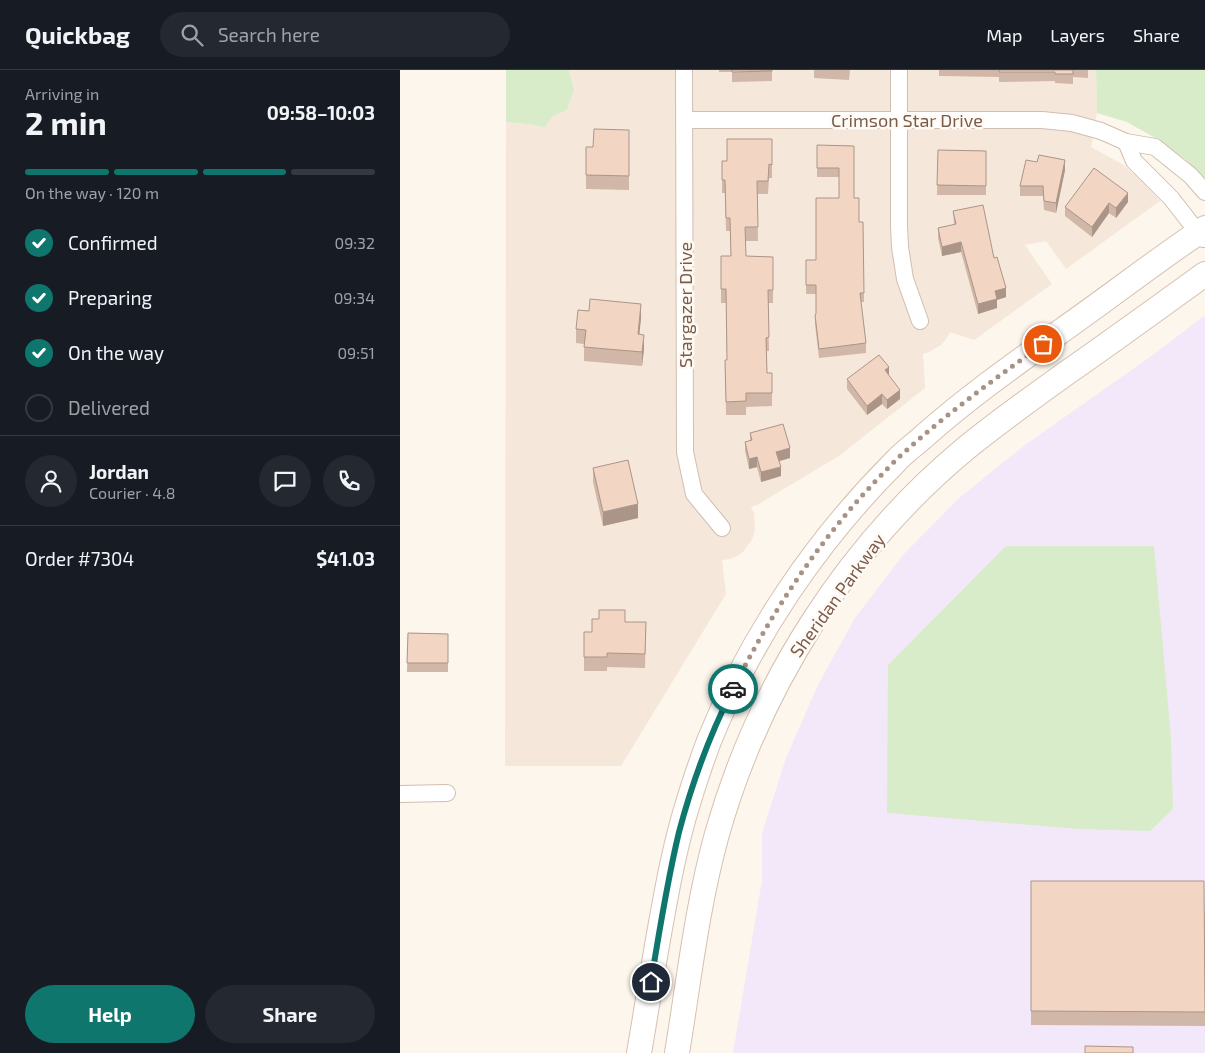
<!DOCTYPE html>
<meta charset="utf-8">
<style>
body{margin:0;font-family:"Exo 2",sans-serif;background:#242831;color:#f1f3f6;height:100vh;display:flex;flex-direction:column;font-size:19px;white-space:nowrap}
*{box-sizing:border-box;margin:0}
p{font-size:16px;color:#9ea1a6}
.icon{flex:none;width:28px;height:28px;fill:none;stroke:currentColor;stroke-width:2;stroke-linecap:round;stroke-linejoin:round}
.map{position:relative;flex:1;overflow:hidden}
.details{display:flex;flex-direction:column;background:#171b24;width:400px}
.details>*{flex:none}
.pin{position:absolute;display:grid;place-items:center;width:42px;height:42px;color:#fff;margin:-21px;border:2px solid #fff;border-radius:50%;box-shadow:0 1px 5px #0007}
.courier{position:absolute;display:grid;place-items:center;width:50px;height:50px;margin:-25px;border:4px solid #0f766e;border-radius:50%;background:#fff;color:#222;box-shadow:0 1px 6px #0007}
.overview em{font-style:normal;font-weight:700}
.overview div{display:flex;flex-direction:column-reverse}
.overview{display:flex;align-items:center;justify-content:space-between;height:85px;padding:0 25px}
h1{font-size:32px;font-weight:700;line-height:38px}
.bar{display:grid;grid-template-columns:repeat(4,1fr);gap:8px 5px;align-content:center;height:60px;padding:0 25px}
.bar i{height:6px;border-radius:4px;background:#363941}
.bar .selected{background:#0f766e}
.bar p{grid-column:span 4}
.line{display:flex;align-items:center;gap:12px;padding:0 25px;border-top:1px solid #363941}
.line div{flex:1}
.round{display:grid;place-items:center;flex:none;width:52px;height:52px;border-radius:26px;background:#242831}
ol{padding:0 25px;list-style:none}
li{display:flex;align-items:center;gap:15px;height:55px}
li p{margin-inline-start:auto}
li .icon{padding:5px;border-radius:50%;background:#0f766e;color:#fff;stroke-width:4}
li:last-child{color:#9ea1a6}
li i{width:28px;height:28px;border:2px solid #363941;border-radius:50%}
.primary-button{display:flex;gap:10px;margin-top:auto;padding:10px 25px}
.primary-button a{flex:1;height:58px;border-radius:30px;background:#0f766e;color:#fff;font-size:20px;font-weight:700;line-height:58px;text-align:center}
.primary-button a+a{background:#242831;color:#f1f3f6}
header{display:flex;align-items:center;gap:30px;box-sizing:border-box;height:70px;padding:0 25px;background:#171b24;border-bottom:1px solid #363941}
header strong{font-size:24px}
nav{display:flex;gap:28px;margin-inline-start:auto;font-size:18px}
.search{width:350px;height:45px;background:#242831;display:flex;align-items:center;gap:12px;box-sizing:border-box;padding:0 18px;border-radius:28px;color:#9ea1a6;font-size:19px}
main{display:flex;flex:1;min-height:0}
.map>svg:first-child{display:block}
.residential{fill:#f5e8da}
.education{fill:#f3e8fa}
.green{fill:#d8ecc9}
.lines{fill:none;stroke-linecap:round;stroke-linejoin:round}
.minor-casing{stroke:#d1beb0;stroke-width:18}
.secondary-casing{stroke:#d6c0b0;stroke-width:26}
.minor{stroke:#fff;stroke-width:16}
.secondary{stroke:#fff;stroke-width:24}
.wall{fill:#d1b7a8}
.shaded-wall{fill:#aa9588}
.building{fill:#f3d5c3;stroke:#aa9588}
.done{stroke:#a89285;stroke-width:5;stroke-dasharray:0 9}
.route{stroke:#0f766e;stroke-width:6}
.labels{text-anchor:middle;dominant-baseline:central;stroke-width:5;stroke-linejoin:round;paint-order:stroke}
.street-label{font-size:18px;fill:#7a5c4d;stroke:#fffaf3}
</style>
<header>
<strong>Quickbag</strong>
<div class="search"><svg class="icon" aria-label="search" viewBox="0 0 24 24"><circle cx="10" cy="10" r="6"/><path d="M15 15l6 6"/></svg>Search here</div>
<nav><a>Map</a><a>Layers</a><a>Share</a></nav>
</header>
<main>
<section class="details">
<div class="overview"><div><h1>2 min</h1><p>Arriving in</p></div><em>09:58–10:03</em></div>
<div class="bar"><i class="selected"></i><i class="selected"></i><i class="selected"></i><i></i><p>On the way · 120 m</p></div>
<ol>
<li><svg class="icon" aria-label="check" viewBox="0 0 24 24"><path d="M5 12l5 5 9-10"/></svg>Confirmed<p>09:32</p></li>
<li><svg class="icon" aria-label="check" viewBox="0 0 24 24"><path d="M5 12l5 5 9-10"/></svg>Preparing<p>09:34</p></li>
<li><svg class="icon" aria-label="check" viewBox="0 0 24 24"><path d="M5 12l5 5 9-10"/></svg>On the way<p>09:51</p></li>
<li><i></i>Delivered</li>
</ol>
<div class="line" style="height:90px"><a class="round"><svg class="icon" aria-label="person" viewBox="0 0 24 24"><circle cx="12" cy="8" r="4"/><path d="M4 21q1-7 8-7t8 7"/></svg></a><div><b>Jordan</b><p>Courier · 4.8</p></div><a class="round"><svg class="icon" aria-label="chat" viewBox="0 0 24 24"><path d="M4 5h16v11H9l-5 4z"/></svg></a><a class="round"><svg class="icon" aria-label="phone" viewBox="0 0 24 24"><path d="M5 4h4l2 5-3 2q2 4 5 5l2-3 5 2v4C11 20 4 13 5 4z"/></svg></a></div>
<div class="line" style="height:65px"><div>Order #7304</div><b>$41.03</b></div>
<div class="primary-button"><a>Help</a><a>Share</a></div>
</section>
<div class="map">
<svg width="805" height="983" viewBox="0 0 805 983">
<rect width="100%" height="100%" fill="#fdf6ec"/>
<!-- residential -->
<path class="residential" d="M 169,0 L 696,0 L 697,43 L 691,77 L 722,94 L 740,109 L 760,131 L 666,199 L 646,171 L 625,175 L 652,214 L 574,270 L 550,262 L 546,269 L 541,275 L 529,282 L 523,284 L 525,318 L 439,386 L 357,435 L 351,437 L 354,443 L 355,458 L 354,465 L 351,471 L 343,482 L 337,486 L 331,489 L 322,490 L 326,524 L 221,696 L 105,696 L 106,52 L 136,55 L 144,58 L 153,46 L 167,40 L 174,20 Z"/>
<!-- education -->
<path class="education" d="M 805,245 L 805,983 L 333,983 L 362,810 L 362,763 L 386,688 L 418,615 L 455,548 L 503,485 L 559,428 L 625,375 L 757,282 Z"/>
<!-- green -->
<g class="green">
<path d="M 106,0 L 169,0 L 174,20 L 167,40 L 153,46 L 144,58 L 136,55 L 106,52 Z"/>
<path d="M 696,0 L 805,0 L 805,108 L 785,89 L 757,69 L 727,52 L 697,43 Z"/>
<path d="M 606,476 L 754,476 L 771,668 L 773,739 L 750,761 L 678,759 L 487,743 L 488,595 Z"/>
</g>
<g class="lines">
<!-- minor casing -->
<g class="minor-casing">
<g id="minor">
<path d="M 284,0 L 285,382 L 294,424 L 322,458"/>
<path d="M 499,0 L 499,156 L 500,177 L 505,209 L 520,251"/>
<path d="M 285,50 L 642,50 L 672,53 L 701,61 L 726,72 L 755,77 L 791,106 L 805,122"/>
<path d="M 726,72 L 734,91 L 771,128 L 803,169"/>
<path d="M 0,724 L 47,723"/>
</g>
</g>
<!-- secondary casing -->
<g class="secondary-casing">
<g id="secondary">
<path d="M 239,983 C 246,943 252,903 259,864 C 267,819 275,774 289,730 C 295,710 302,690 309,671 C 351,567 416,471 495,392 C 503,383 513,376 522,368 C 567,328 615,294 664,259 C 711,226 757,190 805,158"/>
<path d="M 277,983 C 289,910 297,836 317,764 C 359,616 446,478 565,379 C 598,352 633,327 668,302 C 714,270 759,237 805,204"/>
</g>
</g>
<!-- minor -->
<use href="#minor" class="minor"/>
<!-- secondary -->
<use href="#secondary" class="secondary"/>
</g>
<!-- wall -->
<g class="wall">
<path d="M 319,0 L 372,0 L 372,11 L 332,12 L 332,2 L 319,2 Z"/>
<path d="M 414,0 L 450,0 L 449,10 L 414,8 Z"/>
<path d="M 539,0 L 688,0 L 688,8 L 673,7 L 673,14 L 655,13 L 655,11 L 599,12 L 599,7 L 539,6 Z"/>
<path d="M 229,60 L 229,120 L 186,119 L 186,77 L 193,77 Z"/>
<path d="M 372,69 L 372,108 L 369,108 L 368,124 L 357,124 L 358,171 L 346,171 L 346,186 L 373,187 L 373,233 L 368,233 L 369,281 L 366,281 L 367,303 L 372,303 L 372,336 L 346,337 L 346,345 L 326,345 L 325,290 L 327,290 L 326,233 L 321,233 L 321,186 L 331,186 L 330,161 L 326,161 L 325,123 L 322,123 L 322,91 L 327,91 Z"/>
<path d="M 417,75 L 454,76 L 454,128 L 459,152 L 463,152 L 464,232 L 461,232 L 466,273 L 466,283 L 419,288 L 415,254 L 415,245 L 416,244 L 416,224 L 406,224 L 406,190 L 416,190 L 439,128 L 439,107 L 417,107 Z"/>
<path d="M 538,80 L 586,81 L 586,125 L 537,125 Z"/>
<path d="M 665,100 L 656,143 L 644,140 L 643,126 L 620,126 L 620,116 Z"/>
<path d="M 728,132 L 716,148 L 709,143 L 692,167 L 665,146 L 665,137 Z"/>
<path d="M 553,141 L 594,188 L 606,227 L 597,230 L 597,238 L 578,244 L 561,182 L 542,186 L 538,168 L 538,158 L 554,155 Z"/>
<path d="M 241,248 L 239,264 L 244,279 L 242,296 L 184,291 L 184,274 L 176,273 L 176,259 Z"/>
<path d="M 489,305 L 500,329 L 487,339 L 482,334 L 467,345 L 447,319 L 447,309 Z"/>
<path d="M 350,363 L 390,388 L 379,391 L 381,406 L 361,412 L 357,397 L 349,399 L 345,381 L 345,372 L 350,371 Z"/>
<path d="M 193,398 L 238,448 L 203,456 L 193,412 Z"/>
<path d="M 225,552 L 246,552 L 245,598 L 207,597 L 207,601 L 184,601 L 184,562 L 192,562 Z"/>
<path d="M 8,563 L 48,564 L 48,602 L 7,602 Z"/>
<path d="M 631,811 L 805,844 L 805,956 L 631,955 Z"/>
</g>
<!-- shaded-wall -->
<g class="shaded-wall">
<path d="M 665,90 L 665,100 L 656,143 L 656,133 Z"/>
<path d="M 728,123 L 728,132 L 716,148 L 716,138 Z"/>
<path d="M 709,133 L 709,143 L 692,167 L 692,157 Z"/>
<path d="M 561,172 L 561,182 L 542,186 L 542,177 Z"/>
<path d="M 606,218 L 606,227 L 597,230 L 597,238 L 578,244 L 578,234 L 595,221 Z"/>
<path d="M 241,234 L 241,248 L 238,278 L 238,264 Z"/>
<path d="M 244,265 L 244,279 L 242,296 L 242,282 Z"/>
<path d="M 489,297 L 489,306 L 485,300 Z"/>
<path d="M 500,320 L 500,329 L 487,339 L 487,330 Z"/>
<path d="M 482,324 L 482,334 L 467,345 L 467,336 Z"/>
<path d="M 390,378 L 390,388 L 376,392 L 376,382 Z"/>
<path d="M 357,387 L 357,397 L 349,399 L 349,389 Z"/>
<path d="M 381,397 L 381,406 L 361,412 L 361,402 Z"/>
<path d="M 238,434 L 238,448 L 203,456 L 203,442 Z"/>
</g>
<!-- building -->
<g class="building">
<path d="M 332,0 L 372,0 L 372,1 L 332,2 Z"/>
<path d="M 599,0 L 673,0 L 673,4 L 655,4 L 655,2 L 599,2 Z"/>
<path d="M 194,59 L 229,60 L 229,106 L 186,105 L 186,77 L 193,77 Z"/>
<path d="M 327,69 L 372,69 L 372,95 L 369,94 L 368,111 L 357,111 L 358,157 L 345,157 L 346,186 L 373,187 L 373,220 L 368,220 L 369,267 L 366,268 L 367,303 L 372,303 L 372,323 L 346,323 L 346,331 L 326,332 L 325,290 L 327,290 L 326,219 L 321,219 L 321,186 L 331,186 L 330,148 L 326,148 L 325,110 L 322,110 L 322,91 L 327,91 Z"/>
<path d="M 417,75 L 454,76 L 454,128 L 459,128 L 459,152 L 463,152 L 464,223 L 460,223 L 466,273 L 419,279 L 415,245 L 416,244 L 416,215 L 406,215 L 406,190 L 416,190 L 416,128 L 439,128 L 439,98 L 417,98 Z"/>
<path d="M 538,80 L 586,81 L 586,116 L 537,115 Z"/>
<path d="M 639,85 L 665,90 L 656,133 L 644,131 L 643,116 L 620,116 L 626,90 L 637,92 Z"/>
<path d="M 694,98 L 728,123 L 716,138 L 709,133 L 692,157 L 665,137 Z"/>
<path d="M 583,135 L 594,188 L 597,187 L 606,218 L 595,221 L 597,229 L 578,234 L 561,172 L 542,177 L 538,158 L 556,154 L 553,141 Z"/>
<path d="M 190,229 L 241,234 L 238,264 L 244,265 L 242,282 L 184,277 L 186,260 L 176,259 L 178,240 L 189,241 Z"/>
<path d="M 479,285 L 489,297 L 485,300 L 500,320 L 487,330 L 482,324 L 467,336 L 447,309 Z"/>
<path d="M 383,354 L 390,378 L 376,382 L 381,397 L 361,402 L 357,387 L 349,389 L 345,372 L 352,370 L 350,363 Z"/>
<path d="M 228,390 L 238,434 L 203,442 L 193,398 Z"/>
<path d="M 199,540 L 225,540 L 225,552 L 246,552 L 245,584 L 207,583 L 207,587 L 184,587 L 184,562 L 192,562 L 192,549 L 199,549 Z"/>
<path d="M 8,563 L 48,564 L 48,593 L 7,593 Z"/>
<path d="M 631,811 L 804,811 L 805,942 L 631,941 Z"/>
<path d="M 685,976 L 733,977 L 733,983 L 685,983 Z"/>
</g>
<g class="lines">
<!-- done -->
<path class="done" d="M 333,619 C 366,553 405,492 453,436 C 467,420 482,404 497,389 C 543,346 592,311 643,274"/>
<!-- route -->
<path class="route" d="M 251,912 C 259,862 267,812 279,762 C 292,713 310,664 333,619"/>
</g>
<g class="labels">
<!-- street labels -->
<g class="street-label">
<text x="507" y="50">Crimson Star Drive</text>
<text transform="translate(285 235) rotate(-90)">Stargazer Drive</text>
<text transform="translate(437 525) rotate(-54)">Sheridan Parkway</text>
</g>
</g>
</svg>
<div class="pin" style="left:643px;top:274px;background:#ea580c"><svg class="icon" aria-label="bag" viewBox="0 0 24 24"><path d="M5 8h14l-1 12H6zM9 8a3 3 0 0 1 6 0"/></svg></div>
<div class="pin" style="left:251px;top:912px;background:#1f2937"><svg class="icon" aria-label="home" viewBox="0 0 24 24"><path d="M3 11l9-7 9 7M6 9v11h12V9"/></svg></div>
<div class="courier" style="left:333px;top:619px"><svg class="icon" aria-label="car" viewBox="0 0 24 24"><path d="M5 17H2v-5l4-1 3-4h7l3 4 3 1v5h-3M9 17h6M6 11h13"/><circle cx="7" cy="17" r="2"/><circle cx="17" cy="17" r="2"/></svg></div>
</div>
</main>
